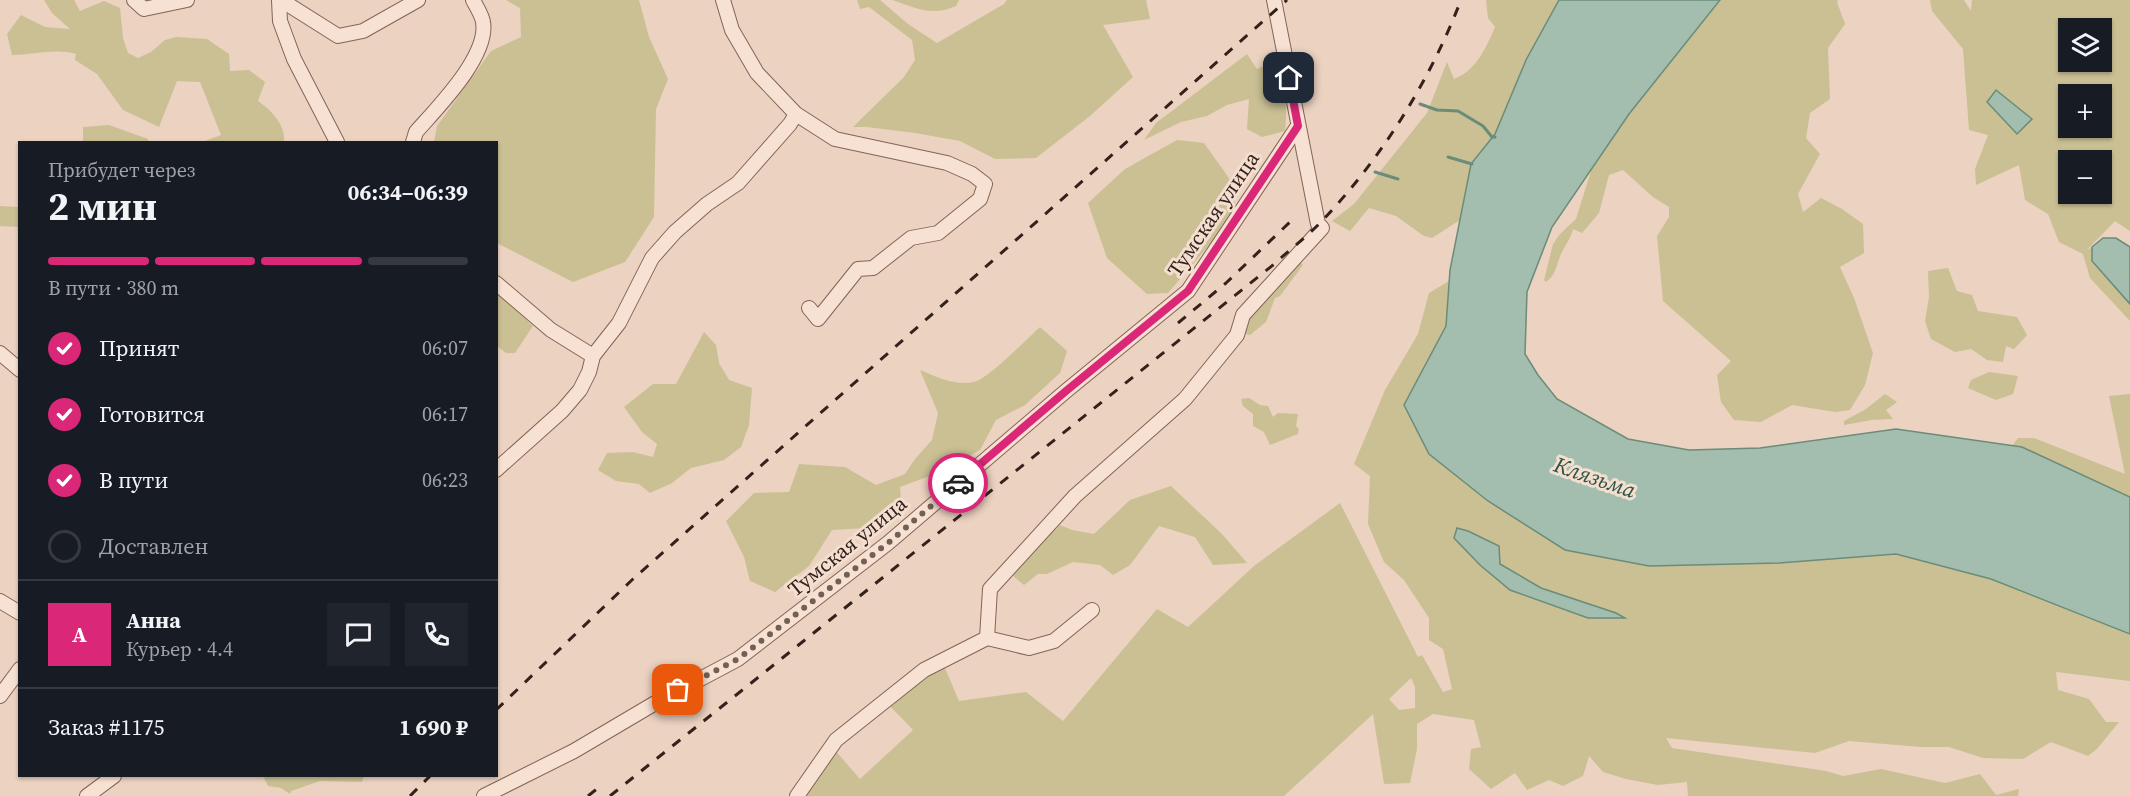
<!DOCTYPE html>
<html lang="ru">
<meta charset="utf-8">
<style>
body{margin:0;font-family:"Source Serif 4",serif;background:#20242c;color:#f1f3f6;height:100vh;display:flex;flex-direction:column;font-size:22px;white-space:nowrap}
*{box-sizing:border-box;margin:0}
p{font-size:20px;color:#9ea1a6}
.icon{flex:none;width:33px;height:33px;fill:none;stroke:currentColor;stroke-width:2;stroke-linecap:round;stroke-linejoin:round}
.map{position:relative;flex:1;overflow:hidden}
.side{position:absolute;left:18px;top:141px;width:480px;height:636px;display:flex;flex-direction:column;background:#171b24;border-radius:0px;box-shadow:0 2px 4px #0004}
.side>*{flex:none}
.fabs{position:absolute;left:2058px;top:18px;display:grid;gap:12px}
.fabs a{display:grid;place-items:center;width:54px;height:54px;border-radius:0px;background:#171b24;box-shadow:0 2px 4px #0004;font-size:30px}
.pin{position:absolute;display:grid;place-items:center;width:51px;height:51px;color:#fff;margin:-26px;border-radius:12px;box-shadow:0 3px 9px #0006}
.courier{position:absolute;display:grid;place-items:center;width:60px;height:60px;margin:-30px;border:4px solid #db2777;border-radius:50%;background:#fff;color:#222;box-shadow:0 2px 8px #0007}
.summary em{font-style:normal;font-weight:700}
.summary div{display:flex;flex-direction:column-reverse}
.summary{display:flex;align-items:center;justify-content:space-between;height:102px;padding:0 30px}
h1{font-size:39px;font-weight:700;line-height:45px}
.bar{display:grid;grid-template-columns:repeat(4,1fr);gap:9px 6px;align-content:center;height:72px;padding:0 30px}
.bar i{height:8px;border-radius:4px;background:#363941}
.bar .current{background:#db2777}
.bar p{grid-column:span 4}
.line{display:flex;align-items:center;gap:15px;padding:0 30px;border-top:2px solid #363941}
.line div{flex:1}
.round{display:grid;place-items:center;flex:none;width:63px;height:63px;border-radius:0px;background:#20242c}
ol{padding:0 30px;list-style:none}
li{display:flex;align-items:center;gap:18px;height:66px}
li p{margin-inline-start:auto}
li .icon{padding:6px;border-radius:50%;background:#db2777;color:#fff;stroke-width:4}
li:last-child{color:#9ea1a6}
li i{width:33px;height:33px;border:3px solid #363941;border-radius:50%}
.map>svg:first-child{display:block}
.green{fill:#cac094;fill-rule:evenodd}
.water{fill:#a3beae;stroke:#6a8c79;stroke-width:1.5}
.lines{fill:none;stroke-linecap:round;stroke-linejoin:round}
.stream{stroke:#6a8c79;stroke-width:3}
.minor-casing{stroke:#846358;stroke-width:16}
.minor{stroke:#f7e1d2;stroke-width:14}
.rail{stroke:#34211c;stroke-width:3;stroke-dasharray:10 10;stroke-linecap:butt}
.done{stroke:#745f55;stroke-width:6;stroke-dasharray:0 10.8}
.route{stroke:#db2777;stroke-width:8}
.labels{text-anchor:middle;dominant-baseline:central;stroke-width:6;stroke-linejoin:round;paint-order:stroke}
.street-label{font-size:21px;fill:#34211c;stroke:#f4decf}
.water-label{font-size:22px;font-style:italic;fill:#2c5445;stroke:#f4decf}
</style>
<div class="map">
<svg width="2130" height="796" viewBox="0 0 2130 796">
<rect width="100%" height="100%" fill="#ecd2c0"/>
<!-- green -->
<g class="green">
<path d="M 44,0 L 74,0 L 80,11 L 104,1 L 120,8 L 123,38 L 128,53 L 138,58 L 151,52 L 165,40 L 176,37 L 207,39 L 229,54 L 230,71 L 249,70 L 265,82 L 258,101 C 271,110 286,125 284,142 L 202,142 L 221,135 L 200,82 L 177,81 L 159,127 L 123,110 L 97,74 L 75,60 L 76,54 C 55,48 33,55 12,55 L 7,34 L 21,15 L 45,27 L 70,29 L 52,13 Z"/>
<path d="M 506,0 L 639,0 L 649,37 L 668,79 L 656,109 L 654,217 L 625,262 L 573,282 L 497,243 L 496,142 L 434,142 L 437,126 L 491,51 L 521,37 L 520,8 Z"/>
<path d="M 857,0 L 880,0 L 908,24 L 937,43 L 1004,4 L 1007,0 L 1146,0 L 1150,19 L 1103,25 L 1133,77 L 1090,116 L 1036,158 L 995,159 L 960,141 L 915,133 L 867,127 L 853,127 L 904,77 L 915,60 L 912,40 L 869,7 L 860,9 Z"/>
<path d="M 892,0 L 959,0 L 956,6 C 930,17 917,8 892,0 Z"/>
<path d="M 1486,0 L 1559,0 L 1526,60 L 1495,134 L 1471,164 L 1460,220 L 1432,238 L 1424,236 L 1396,216 L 1369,208 L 1350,231 L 1332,221 L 1354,204 L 1427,113 L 1447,62 L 1454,79 C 1476,71 1486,48 1495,27 L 1488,18 Z"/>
<path d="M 1720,0 L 1838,0 L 1837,2 L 1845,24 L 1828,48 L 1830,99 L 1810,113 L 1806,138 L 1820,154 L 1798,194 L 1803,212 L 1821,198 L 1842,209 L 1863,224 L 1864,253 L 1840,267 L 1854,298 L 1873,353 L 1865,385 L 1850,410 L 1835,412 L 1792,405 L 1761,422 L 1734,420 L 1721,402 L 1717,375 L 1731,361 L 1663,301 L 1657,236 L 1669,217 L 1669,207 L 1653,197 L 1623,170 L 1609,175 L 1599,213 L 1582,233 L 1573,229 C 1571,238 1566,244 1562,252 C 1556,263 1557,275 1546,282 L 1544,280 L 1553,244 L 1560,234 L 1576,219 L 1591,171 L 1629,114 Z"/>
<path d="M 1930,0 L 1964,0 L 1971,11 L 1972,0 L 2130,0 L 2130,231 L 2115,221 L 2087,250 L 2092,247 L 2092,261 L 2130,304 L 2130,321 L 2090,278 L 2083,254 L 2059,242 L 2048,214 L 2025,200 L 2019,165 L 1976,185 L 1975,169 L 1988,135 L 1969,130 L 1963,49 L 1932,11 ZM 2068,28 L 2102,28 L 2102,62 L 2068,62 ZM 2068,94 L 2102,94 L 2102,128 L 2068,128 ZM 2068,160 L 2102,160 L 2102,194 L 2068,194 Z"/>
<path d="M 1247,54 L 1257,69 L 1271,62 C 1285,91 1288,100 1285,131 L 1262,137 L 1247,129 L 1249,99 L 1227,105 L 1207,116 L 1181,122 L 1144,140 L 1156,123 Z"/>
<path d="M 109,125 L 148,139 L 149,142 L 83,142 L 83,127 Z"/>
<path d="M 1177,140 L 1204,143 L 1236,188 L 1234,216 L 1168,293 L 1147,294 L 1107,258 L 1088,203 L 1125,169 Z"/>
<path d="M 0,206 L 19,207 L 19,227 L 0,226 Z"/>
<path d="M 1295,261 L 1301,263 L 1303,265 L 1280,296 L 1275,298 L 1266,322 L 1250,335 L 1245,334 C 1243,314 1281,278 1295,261 Z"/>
<path d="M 1948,268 L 1957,291 L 1972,295 L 1978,311 L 2017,317 L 2027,335 L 2014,349 L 2006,346 L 2003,362 L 1987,360 L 1971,349 L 1955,352 L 1931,339 L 1925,321 L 1929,297 L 1928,271 Z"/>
<path d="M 1449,281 L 1446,326 L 1404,405 L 1429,454 L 1488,501 L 1565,550 L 1649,566 L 1779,563 L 1896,554 L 1991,579 L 2130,634 L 2130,681 L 2056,672 L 2058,690 L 2089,699 L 2106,722 L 2119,722 L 2097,749 L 2088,756 L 2051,742 L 2023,759 L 1983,758 L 1949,747 L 1921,747 L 1849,741 L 1815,753 L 1666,738 L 1672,748 L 1826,771 L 1843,776 L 1881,769 L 1945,783 L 1980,774 L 1996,795 L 2019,789 L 2018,796 L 1688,796 L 1687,782 L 1658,785 L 1626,779 L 1603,772 L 1589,756 L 1583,776 L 1563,786 L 1549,780 L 1527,790 L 1515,773 L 1491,789 L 1469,769 L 1471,749 L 1481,747 L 1474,720 L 1433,714 L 1417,724 L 1417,749 L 1410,783 L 1384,784 L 1373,714 L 1284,796 L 803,796 L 834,749 L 860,779 L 913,730 L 889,705 L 921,680 L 945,668 L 959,701 L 1026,692 L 1063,721 L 1157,609 L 1188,627 L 1254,566 L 1340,503 L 1418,657 L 1422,655 L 1443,692 L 1452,689 L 1443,649 L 1429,640 L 1429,618 L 1404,580 L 1384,562 L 1368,524 L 1370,476 L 1354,464 L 1385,390 L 1418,334 L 1429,293 ZM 1411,678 L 1415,687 L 1415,708 L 1399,710 L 1389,699 Z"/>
<path d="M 496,291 L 533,326 L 515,353 L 506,353 L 497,346 Z"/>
<path d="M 1040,327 L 1067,351 L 1060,373 L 1025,405 L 996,420 L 980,450 L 935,474 L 900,487 L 901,500 L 867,528 L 832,530 L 809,566 L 775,592 L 750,581 L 744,557 L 726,521 L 754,493 L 789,492 L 799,464 L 845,467 L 876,485 L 905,474 L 915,459 L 932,440 L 938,413 L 920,370 C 937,377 955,386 974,382 C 988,379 1028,338 1040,327 Z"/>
<path d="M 704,332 L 716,345 L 719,363 L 729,380 L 752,388 L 749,425 L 741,447 L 724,460 L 691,468 L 672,483 L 650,493 L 639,484 L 616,481 L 598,470 L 607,453 L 633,452 L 653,457 L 657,444 L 642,432 L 624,407 L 653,384 L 676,384 Z"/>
<path d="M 1989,372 L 2018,376 L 2013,394 L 1996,400 L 1968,388 L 1971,380 Z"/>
<path d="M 1885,394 L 1897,402 L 1886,410 L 1893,419 L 1872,420 L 1844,425 L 1844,421 L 1866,409 Z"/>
<path d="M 2130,394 L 2130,497 L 2022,447 L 2012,446 L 2018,438 L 2034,438 L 2125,474 L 2109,396 Z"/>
<path d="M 1249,398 L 1260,405 L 1268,406 L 1273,417 L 1278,413 L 1298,414 L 1296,426 L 1299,429 L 1298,434 L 1270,445 L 1264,432 L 1253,426 L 1253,414 L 1243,406 L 1241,399 Z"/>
<path d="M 1171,486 L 1222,534 L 1247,563 L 1213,565 L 1195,537 L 1159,526 L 1130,565 L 1113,575 L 1100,565 L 1073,562 L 1047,574 L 1038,574 L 1024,585 L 1013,576 L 1033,551 L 1060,525 L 1072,530 L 1094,534 L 1130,500 Z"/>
<path d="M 263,776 L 364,776 L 362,782 L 320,781 L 291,791 L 290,794 L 281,788 L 268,786 Z"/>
</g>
<!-- water -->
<g class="water">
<path d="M 1559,0 L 1720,0 L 1629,114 L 1552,227 L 1527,292 L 1525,354 L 1538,375 L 1557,399 L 1628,439 L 1689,450 L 1760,448 L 1896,429 L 2022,447 L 2130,497 L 2130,634 L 1991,579 L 1896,554 L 1779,563 L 1649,566 L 1565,550 L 1488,501 L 1429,454 L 1404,405 L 1446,326 L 1450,270 L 1471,164 L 1495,134 L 1526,60 Z"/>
<path d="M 1996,90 L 2032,119 L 2017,134 L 1987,102 Z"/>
<path d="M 2103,238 L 2116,238 L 2130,247 L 2130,304 L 2092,261 L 2092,247 Z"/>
<path d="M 1457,528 L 1468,531 L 1499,546 L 1500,564 L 1541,588 L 1616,613 L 1625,618 L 1588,618 L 1510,590 L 1480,565 L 1454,538 Z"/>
</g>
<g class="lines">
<!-- stream -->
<g class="stream">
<path d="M 1420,104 L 1437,110 L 1458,111 L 1483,126 L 1492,137 L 1495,137"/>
<path d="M 1448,157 L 1472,164"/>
<path d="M 1375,172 L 1398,179"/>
</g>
<!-- minor casing -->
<g class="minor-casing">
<g id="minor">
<path d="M 134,0 L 144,9 L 187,0"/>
<path d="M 279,0 L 280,21 L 294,59 L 337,142"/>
<path d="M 281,0 L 338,36 L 363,31 L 418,0"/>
<path d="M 723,0 L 732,30 L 757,73 L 796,114 L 835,139 L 947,163 L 972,174 L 985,184 L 980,199 L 938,233 L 911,238 L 873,268 L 858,269 L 818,319 L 809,308"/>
<path d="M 413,142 L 416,132 C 437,108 489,56 483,22 C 482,15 476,6 473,0"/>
<path d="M 496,283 L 551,330 L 593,356"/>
<path d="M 0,353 L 20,370"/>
<path d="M 496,470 L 562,411 L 580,390 L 589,372 L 593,356 L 619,323 L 652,258 L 675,232 L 707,204 L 738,183 L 790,124 L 796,114"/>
<path d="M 0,601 L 20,613"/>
<path d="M 987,638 L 1029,648 L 1054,641 L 1092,610"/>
<path d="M 0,696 L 20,669"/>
<path d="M 87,796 L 114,776"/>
<path d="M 484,796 L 574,751 L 657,702 L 738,659 L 888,543 L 1066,391 L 1188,291 L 1298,126"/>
<path d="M 797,796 L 836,740 L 924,670 L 987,638 L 990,589 L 1075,496 L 1185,399 L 1237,335 L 1243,315 L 1322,228 L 1318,224 L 1274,0"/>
</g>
</g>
<!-- minor -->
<use href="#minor" class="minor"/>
<!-- rail -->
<g class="rail">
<path d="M 1178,323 L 1226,283 L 1291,221"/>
<path d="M 496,710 L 633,579 L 1287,0"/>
<path d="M 410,796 L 430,776"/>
<path d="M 588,796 L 598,788"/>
<path d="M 610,796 L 1273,265 C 1288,251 1304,239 1318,225 C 1380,161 1429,83 1461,0"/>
</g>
</g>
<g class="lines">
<!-- done -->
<path class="done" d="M 678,690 L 738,659 L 888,543 L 958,483"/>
<!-- route -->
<path class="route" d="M 958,483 L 1066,391 L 1188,291 L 1298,126 L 1289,78"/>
</g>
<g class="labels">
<!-- street labels -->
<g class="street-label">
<text transform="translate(1213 214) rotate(-56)">Тумская улица</text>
<text transform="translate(847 546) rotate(-39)">Тумская улица</text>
</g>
<!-- water labels -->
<g class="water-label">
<text transform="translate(1595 477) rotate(19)">Клязьма</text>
</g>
</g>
</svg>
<div class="fabs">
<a><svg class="icon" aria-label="layers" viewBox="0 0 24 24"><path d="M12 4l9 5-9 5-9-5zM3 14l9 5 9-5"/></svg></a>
<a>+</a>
<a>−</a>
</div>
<div class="pin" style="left:678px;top:690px;background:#ea580c"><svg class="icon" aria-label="bag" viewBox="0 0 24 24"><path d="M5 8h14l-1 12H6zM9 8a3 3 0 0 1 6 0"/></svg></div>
<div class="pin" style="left:1289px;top:78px;background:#1f2937"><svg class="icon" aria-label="home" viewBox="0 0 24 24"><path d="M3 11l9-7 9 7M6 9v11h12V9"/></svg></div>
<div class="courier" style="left:958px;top:483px"><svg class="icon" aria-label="car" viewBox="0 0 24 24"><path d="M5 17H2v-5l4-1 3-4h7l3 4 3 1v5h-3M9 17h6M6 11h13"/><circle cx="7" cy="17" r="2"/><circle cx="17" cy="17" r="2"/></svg></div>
<section class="side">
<div class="summary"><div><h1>2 мин</h1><p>Прибудет через</p></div><em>06:34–06:39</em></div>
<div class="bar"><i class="current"></i><i class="current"></i><i class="current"></i><i></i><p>В пути · 380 m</p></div>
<ol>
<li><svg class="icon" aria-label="check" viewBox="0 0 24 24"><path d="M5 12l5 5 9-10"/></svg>Принят<p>06:07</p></li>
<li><svg class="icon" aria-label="check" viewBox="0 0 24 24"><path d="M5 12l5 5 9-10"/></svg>Готовится<p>06:17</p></li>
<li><svg class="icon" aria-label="check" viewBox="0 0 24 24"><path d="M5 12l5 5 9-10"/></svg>В пути<p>06:23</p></li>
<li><i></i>Доставлен</li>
</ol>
<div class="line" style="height:108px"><b class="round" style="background:#db2777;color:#fff">А</b><div><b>Анна</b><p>Курьер · 4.4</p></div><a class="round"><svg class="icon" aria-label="chat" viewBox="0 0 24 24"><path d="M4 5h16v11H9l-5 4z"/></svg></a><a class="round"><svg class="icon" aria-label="phone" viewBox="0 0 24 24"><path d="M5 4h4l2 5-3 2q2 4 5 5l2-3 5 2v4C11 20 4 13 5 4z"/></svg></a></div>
<div class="line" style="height:78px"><div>Заказ #1175</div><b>1 690 ₽</b></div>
</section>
</div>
